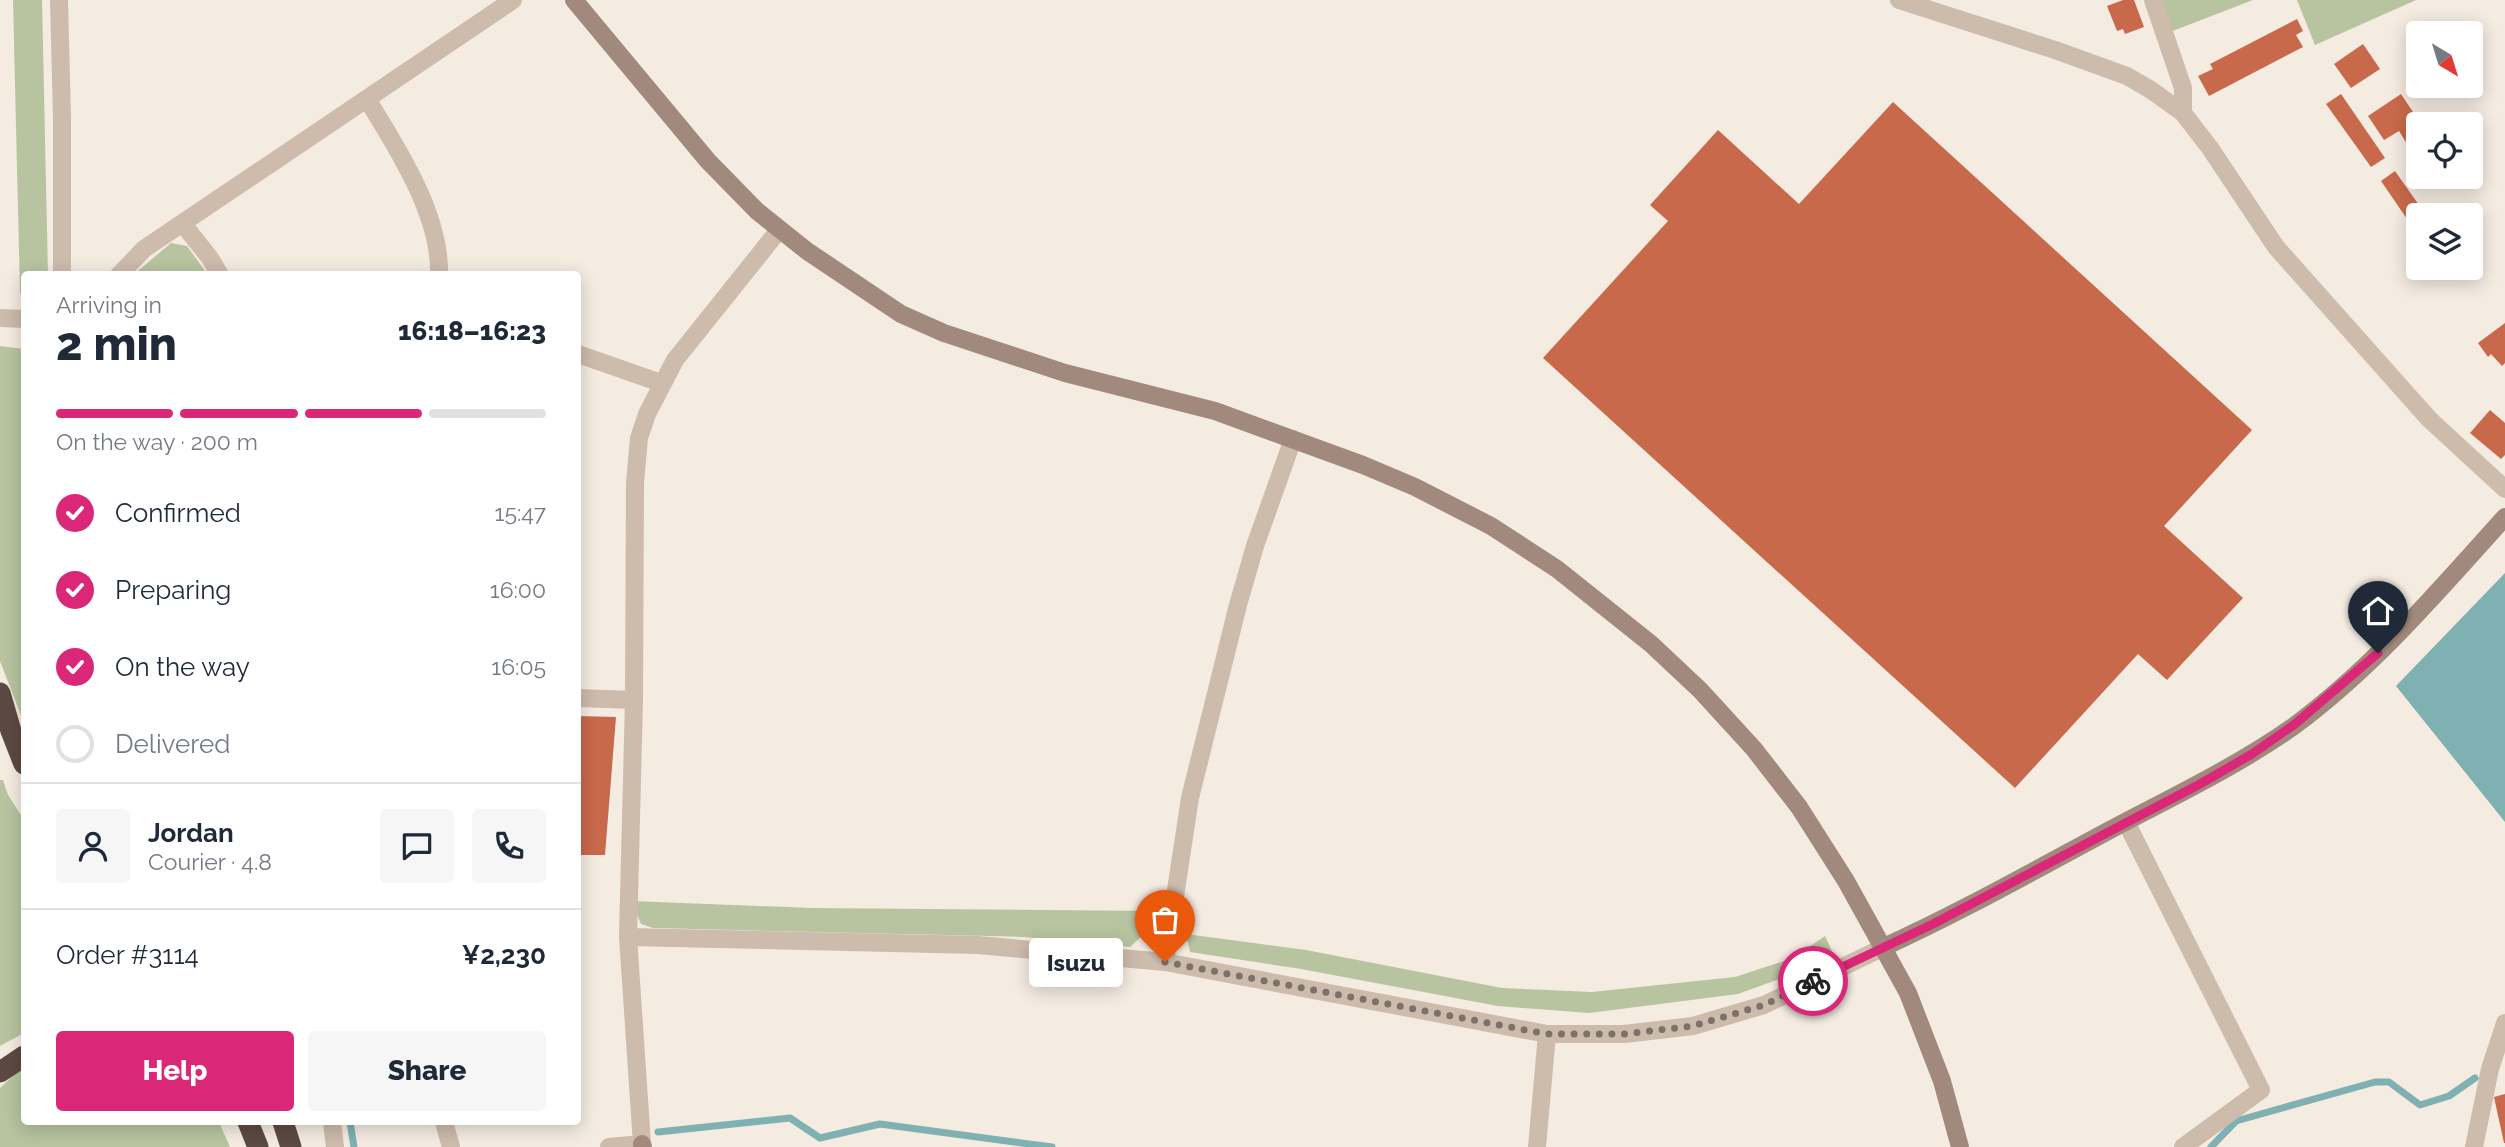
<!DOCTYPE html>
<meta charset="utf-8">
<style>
body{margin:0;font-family:Raleway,sans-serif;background:#f6f6f7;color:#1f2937;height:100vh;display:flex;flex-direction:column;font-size:26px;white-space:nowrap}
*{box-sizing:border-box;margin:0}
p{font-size:23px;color:#747a83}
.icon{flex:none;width:38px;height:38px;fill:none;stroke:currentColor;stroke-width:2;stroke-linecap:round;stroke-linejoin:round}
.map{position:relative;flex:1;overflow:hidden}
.drawer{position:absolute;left:21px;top:271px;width:560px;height:854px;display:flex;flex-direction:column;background:#fff;border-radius:7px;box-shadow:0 4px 18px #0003}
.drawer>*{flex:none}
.needle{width:46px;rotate:142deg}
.fabs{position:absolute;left:2406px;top:21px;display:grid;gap:14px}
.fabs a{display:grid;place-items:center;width:77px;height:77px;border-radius:7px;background:#fff;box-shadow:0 4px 18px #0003;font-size:35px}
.pin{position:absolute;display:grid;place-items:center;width:60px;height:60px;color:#fff;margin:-72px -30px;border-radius:50% 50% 50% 0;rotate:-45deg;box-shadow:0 0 7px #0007}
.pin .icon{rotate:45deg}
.courier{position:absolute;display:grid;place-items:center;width:70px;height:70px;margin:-35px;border:5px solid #db2777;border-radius:50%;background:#fff;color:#222;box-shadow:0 2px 9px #0007}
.bubble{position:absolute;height:49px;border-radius:7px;background:#fff;box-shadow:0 4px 18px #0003;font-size:23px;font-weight:800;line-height:49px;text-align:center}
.summary em{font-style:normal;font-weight:800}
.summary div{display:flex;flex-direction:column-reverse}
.summary{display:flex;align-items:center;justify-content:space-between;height:119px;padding:0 35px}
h1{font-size:46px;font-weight:800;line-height:52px}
.bar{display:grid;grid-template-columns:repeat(4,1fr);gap:10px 7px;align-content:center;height:84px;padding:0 35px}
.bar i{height:9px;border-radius:5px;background:#e0e1e3}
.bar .current{background:#db2777}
.bar p{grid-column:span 4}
.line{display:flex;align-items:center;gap:18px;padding:0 35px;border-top:2px solid #e0e1e3}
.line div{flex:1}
.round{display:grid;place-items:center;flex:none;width:74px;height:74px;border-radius:7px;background:#f6f6f7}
ol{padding:0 35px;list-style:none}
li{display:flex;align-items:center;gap:21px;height:77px}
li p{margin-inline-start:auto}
li .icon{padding:7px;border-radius:50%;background:#db2777;color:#fff;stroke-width:4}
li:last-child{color:#747a83}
li i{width:38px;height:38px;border:4px solid #e0e1e3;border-radius:50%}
.action{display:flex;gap:14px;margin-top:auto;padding:14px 35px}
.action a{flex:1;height:80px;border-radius:7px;background:#db2777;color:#fff;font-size:28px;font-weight:800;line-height:80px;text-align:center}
.action a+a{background:#f6f6f7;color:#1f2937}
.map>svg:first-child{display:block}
.green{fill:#b8c4a0}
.water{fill:#7fb0b2}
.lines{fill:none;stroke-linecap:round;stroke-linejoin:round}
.stream{stroke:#7fb0b2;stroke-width:7}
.building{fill:#c8694b}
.street{stroke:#cdbbac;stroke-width:18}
.secondary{stroke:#a18a7d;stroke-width:18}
.highway{stroke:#5c4a42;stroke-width:21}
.done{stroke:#7c716b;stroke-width:7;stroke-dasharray:0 12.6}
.route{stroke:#db2777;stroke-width:9}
</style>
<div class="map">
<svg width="2505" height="1147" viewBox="0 0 2505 1147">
<rect width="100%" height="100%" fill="#f4ebe1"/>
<!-- green -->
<g class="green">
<path d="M 13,0 L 42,0 L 48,275 L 24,275 L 24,294 L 20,294 Z"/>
<path d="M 2158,0 L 2253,0 L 2170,32 Z"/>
<path d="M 2297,0 L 2416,0 L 2315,45 Z"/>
<path d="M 171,243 L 187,246 L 208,275 L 133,275 Z"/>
<path d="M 0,346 L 24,349 L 24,723 L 0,661 Z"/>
<path d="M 0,780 L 3,780 L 8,795 L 24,820 L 24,1033 L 0,1046 Z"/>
<path d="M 631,901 L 812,908 L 1158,911 L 1153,926 L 1130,947 L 1024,937 L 653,928 L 641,924 Z"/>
<path d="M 1186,934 L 1306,950 L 1502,988 L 1592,992 L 1735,977 L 1793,958 L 1825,936 L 1832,951 L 1799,972 L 1738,994 L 1589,1013 L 1498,1006 L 1301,969 L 1190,952 Z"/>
<path d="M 24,1068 L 24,1122 L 219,1122 L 230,1147 L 0,1147 L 0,1088 L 19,1070 Z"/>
</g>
<!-- water -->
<path class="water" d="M 2505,573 L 2505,822 L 2396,686 Z"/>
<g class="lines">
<!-- stream -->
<g class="stream">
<path d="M 350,1122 L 354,1147"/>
<path d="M 658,1132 L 790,1118 L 820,1138 L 880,1124 L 1052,1147"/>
<path d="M 2211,1147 L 2236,1121 L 2375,1082 L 2389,1082 L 2420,1105 L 2449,1096 L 2475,1078"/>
</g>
</g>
<!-- building -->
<g class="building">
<path d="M 2123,0 L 2134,0 L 2144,27 L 2125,34 L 2123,29 L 2117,31 L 2107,6 Z"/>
<path d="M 2297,19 L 2303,31 L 2296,35 L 2303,47 L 2209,96 L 2198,76 L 2213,69 L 2210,64 Z"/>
<path d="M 2363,44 L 2380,69 L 2351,88 L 2334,64 Z"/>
<path d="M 2341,94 L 2385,158 L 2371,167 L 2326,104 Z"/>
<path d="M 2401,94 L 2421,124 L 2418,124 L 2418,136 L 2407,144 L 2399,131 L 2384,140 L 2368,116 Z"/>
<path d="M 1893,102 L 2252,430 L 2164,526 L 2243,598 L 2167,680 L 2138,654 L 2015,788 L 1543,358 L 1668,221 L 1650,205 L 1718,130 L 1799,204 Z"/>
<path d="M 2395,171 L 2426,215 L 2418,215 L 2418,235 L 2381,181 Z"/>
<path d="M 2505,323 L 2505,363 L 2502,366 L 2491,354 L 2488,357 L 2478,343 Z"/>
<path d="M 2490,410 L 2505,423 L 2505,455 L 2501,459 L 2470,433 Z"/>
<path d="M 578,716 L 616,717 L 605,855 L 578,855 Z"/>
<path d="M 2505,1094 L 2505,1143 L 2504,1143 L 2494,1097 Z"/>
</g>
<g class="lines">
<!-- street -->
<g class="street">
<path d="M 59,0 L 62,118 L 62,275"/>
<path d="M 1899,0 L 2055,50 L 2127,76 L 2151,90 L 2183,113 L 2210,148 L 2276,247 L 2429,419 L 2505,489"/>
<path d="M 2153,0 L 2183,88 L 2183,113"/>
<path d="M 367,99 C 397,148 441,215 439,275"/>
<path d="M 183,224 L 210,258 L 220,275"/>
<path d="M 119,275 L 144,249 L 513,0"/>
<path d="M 0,318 L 24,319"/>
<path d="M 578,354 L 661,383"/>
<path d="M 578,698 L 634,700"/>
<path d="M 2126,822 L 2261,1090 L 2183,1147"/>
<path d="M 628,937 L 978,945 L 1165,962 L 1547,1034 L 1624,1034 L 1693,1026 L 1764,1005 L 1884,947"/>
<path d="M 1165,962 L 1190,798 L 1238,605 L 1255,546 L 1293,439"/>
<path d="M 332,1122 L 335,1147"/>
<path d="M 444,1122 L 451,1147"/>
<path d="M 609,1147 L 642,1144 L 628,937 L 634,700 L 635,483 L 639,438 L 647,414 L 675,360 L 779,230"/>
<path d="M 1537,1147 L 1547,1034"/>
<path d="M 2474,1147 L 2490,1069 L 2505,1023"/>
</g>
<!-- secondary -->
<g class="secondary">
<path d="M 574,0 L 708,161 L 757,211 L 807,251 L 901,314 L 944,333 L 1065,373 L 1215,411 L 1363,465 L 1415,487 L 1491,526 L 1557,569 L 1651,644 L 1700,690 L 1754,749 L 1799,807 L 1846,881 L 1908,993 L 1942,1081 L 1960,1147"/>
<path d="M 1884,947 C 1961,912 2035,870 2110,830 C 2172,797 2236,767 2294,726 C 2374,667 2439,590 2505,517"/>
<path d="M 642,1144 L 643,1147"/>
</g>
<!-- highway -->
<g class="highway">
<path d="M 0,693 L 11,731 L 24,764"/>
<path d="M 0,1072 L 24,1056"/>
<path d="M 248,1122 L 258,1147"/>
<path d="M 283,1122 L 291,1147"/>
</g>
</g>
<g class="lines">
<!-- done -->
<path class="done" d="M 1165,962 L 1547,1034 L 1624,1034 L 1693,1026 L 1764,1005 L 1813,981"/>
<!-- route -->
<path class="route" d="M 1813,981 L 1933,924 L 2200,784 L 2252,754 L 2295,724 L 2378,653"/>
</g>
</svg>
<div class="fabs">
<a><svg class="needle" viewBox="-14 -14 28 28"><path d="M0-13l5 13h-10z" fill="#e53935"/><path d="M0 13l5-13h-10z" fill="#747a83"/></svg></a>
<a><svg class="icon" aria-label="locate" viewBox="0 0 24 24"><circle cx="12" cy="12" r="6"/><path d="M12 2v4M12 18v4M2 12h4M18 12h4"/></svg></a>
<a><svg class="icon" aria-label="layers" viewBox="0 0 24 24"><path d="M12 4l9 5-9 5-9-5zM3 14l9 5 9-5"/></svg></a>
</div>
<div class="pin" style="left:1165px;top:962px;background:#ea580c"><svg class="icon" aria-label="bag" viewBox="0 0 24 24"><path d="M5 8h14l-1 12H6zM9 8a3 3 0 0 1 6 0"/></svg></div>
<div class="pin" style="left:2378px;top:653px;background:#1f2937"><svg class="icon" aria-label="home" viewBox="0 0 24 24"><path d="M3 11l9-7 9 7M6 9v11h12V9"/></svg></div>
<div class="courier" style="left:1813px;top:981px"><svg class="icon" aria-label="bike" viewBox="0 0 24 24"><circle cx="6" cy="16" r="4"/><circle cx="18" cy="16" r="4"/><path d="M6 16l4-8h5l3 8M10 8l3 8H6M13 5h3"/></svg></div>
<div class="bubble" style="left:1029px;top:938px;width:94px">Isuzu</div>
<section class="drawer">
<div class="summary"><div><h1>2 min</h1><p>Arriving in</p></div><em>16:18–16:23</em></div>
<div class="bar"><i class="current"></i><i class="current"></i><i class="current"></i><i></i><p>On the way · 200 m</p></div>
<ol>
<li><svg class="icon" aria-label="check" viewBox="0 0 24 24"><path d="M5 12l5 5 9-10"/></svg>Confirmed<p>15:47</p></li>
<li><svg class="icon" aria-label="check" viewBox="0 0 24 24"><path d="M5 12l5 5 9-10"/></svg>Preparing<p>16:00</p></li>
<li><svg class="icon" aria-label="check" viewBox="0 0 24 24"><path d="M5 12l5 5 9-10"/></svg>On the way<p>16:05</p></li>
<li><i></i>Delivered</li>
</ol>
<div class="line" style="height:126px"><a class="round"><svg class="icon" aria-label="person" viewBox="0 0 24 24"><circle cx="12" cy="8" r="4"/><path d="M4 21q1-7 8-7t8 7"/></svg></a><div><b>Jordan</b><p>Courier · 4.8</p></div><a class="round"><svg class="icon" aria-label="chat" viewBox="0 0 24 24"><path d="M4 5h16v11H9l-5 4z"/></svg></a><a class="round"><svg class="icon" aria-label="phone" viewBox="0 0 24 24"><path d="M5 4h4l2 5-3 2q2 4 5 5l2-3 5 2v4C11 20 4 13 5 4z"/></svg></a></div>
<div class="line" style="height:91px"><div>Order #3114</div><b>¥2,230</b></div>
<div class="action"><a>Help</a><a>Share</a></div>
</section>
</div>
